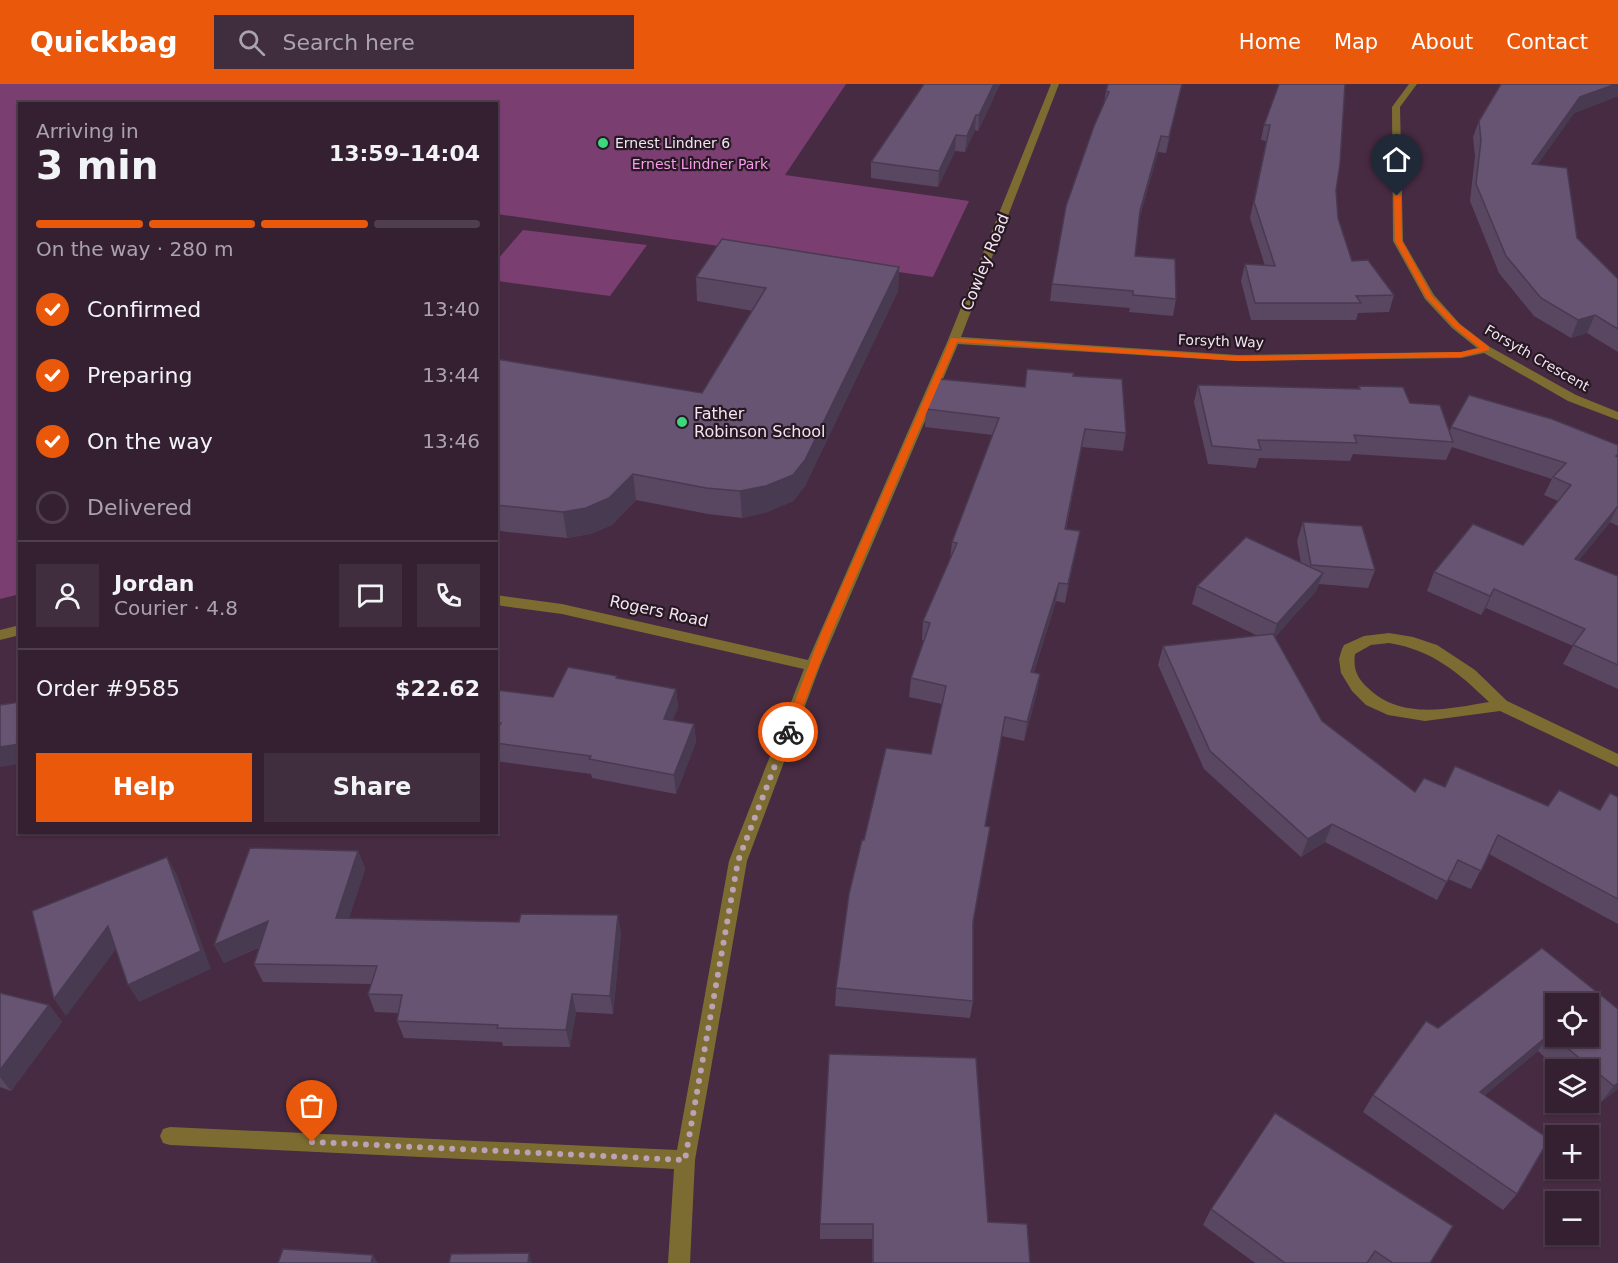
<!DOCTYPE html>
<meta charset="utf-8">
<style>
body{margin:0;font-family:"DejaVu Sans",sans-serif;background:#402d3e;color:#f1f3f6;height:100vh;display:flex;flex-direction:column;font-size:22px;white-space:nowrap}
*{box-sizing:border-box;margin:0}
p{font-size:20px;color:#aaa3ac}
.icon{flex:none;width:33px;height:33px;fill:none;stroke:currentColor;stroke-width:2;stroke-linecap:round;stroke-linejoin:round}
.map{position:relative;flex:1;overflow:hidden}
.panel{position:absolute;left:18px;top:18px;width:480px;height:732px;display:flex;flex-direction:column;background:#352032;border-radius:0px;box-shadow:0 2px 4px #0004,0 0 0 2px #4f3e4d}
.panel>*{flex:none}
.fabs{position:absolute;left:1545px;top:909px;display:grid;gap:12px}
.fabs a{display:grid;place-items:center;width:54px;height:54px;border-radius:0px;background:#352032;box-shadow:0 2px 4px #0004,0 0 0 2px #4f3e4d;font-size:30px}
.pin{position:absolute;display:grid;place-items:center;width:51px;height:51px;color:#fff;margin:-62px -26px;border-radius:50% 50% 50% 0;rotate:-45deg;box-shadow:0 0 6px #0007}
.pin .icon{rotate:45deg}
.courier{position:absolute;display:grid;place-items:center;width:60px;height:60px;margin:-30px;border:4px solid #ea580c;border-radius:50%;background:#fff;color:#222;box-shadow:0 2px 8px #0007}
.summary em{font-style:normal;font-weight:700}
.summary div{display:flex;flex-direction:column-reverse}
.summary{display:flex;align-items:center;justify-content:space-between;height:102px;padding:0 18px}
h1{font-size:39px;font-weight:700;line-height:45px}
.bar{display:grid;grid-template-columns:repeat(4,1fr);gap:9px 6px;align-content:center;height:72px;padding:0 18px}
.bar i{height:8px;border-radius:4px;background:#4f3e4d}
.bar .current{background:#ea580c}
.bar p{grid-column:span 4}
.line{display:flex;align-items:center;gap:15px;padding:0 18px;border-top:2px solid #4f3e4d}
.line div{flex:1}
.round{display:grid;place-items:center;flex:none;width:63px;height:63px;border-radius:0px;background:#402d3e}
ol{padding:0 18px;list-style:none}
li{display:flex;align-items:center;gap:18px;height:66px}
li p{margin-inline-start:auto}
li .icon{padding:6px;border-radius:50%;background:#ea580c;color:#fff;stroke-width:4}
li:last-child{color:#aaa3ac}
li i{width:33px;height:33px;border:3px solid #4f3e4d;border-radius:50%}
.button{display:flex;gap:12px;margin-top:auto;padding:12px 18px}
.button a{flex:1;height:69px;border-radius:0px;background:#ea580c;color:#fff;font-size:24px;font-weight:700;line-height:69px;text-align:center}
.button a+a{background:#402d3e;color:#f1f3f6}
header{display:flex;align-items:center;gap:36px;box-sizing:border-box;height:84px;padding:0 30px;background:#ea580c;color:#fff}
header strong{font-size:28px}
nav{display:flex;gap:33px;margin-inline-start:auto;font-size:21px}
.search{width:420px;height:54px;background:#402d3e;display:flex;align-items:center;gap:15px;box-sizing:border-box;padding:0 21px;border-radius:0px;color:#aaa3ac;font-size:22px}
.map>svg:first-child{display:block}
.green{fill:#7a3e71}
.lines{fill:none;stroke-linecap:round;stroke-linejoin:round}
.minor{fill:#7d6c31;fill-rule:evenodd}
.wall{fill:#594762}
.shaded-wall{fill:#483a50}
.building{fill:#675372;stroke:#483a50;stroke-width:1.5;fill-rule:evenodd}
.route{fill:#ea580c}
.done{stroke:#b9a3b4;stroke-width:6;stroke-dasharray:0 10.8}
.poi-dot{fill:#3dd77e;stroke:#261923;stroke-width:2}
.labels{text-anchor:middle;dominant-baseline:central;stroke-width:4.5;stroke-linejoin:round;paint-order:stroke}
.far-poi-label{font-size:14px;fill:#f6e3f2;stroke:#261923;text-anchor:start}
.far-park-label{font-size:14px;fill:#fa9beb;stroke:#261923}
.far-street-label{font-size:14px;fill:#f6e3f2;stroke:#261923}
.street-label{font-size:16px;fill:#f6e3f2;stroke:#261923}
.poi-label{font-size:16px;fill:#f6e3f2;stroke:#261923;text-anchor:start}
</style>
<header>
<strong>Quickbag</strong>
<div class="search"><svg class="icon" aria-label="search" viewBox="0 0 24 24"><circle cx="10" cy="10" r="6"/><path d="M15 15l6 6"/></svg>Search here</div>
<nav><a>Home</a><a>Map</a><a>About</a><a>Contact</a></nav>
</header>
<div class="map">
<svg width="1618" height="1179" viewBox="0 0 1618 1179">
<rect width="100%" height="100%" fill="#472b42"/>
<!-- green -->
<g class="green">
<path d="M 0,0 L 846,0 L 785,91 L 969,117 L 933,193 L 497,130 L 496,20 L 20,20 L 20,510 L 0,515 Z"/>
<path d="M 523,146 L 647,161 L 610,212 L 497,197 L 497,176 Z"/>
</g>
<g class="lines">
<!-- minor -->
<g class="minor">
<path d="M 1051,0 L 1059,0 L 961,253 L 1238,271 L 1461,268 L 1477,264 L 1452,244 L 1425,215 L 1393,157 L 1392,23 L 1409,0 L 1417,0 L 1400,23 L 1403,157 L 1434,211 L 1460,240 L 1490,263 L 1576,311 L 1618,328 L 1618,336 L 1568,317 L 1484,269 L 1461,274 L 1238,277 L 958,260 L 820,582 L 747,777 L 695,1076 L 690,1179 L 668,1179 L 674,1085 L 170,1061 L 163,1059 L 160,1052 L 163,1045 L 170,1043 L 677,1066 L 729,777 L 804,585 L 562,530 L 496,521 L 496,511 L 562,520 L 808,576 L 948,256 Z"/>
<path d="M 20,541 L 20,551 L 0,556 L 0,546 Z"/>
<path d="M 1389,549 L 1413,553 L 1437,561 L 1475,586 L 1507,617 L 1618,670 L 1618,683 L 1500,627 L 1425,637 L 1388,631 L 1366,621 L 1352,607 L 1341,589 L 1339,575 L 1342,565 L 1344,561 L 1364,552 ZM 1389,559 C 1432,566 1458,588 1489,618 C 1448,625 1401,636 1368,604 C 1357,594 1353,585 1355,570 L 1371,561 Z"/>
</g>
</g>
<!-- wall -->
<g class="wall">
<path d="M 1000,0 L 978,47 L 975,46 L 965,68 L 955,67 L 938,103 L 871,94 L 871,78 Z"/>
<path d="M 1108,0 L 1182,0 L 1166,69 L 1158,68 L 1139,136 L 1135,172 L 1176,215 L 1173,232 L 1129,228 L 1130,224 L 1050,217 L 1052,200 L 1104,19 L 1106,7 Z"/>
<path d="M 1279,0 L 1336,106 L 1338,134 L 1352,177 L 1394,211 L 1389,228 L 1358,229 L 1356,236 L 1251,236 L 1241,197 L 1245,180 L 1265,182 L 1250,134 L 1266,57 L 1261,56 L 1264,41 Z"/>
<path d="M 1618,0 L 1618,12 L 1574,29 L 1537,81 L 1577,154 L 1618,195 L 1618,268 L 1587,249 L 1571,254 L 1534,232 L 1499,189 L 1470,117 L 1475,72 L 1473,53 L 1479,37 Z"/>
<path d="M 899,183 L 898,207 L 805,402 L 793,417 L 767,428 L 742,434 L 708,430 L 636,416 L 612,441 L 590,450 L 567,454 L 507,448 L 496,446 L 496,275 L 702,309 L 753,227 L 697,217 L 696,193 Z"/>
<path d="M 1073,292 L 1126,349 L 1123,367 L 1082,363 L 1066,445 L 1076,466 L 1065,519 L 1056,517 L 1034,588 L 1040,590 L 1037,608 L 1024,657 L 1002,652 L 985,743 L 990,743 L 973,841 L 973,917 L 970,934 L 835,922 L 836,904 L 864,756 L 931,670 L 942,620 L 909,613 L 911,594 L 924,556 L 922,556 L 923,537 L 950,476 L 952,458 L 993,351 L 925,343 L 926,325 Z"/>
<path d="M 1198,301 L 1358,305 L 1359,302 L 1410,319 L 1450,347 L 1451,343 L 1618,361 L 1618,442 L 1610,438 L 1579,476 L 1618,492 L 1618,605 L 1563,580 L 1573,562 L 1486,524 L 1481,531 L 1427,507 L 1434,488 L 1523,461 L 1558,417 L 1544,411 L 1552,395 L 1452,363 L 1446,376 L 1353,370 L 1350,377 L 1259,374 L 1256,384 L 1208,380 L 1194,318 Z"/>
<path d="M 1303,438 L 1375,486 L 1368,504 L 1319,500 L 1316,507 L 1275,553 L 1322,637 L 1415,708 L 1444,703 L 1455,682 L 1548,722 L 1600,726 L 1618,713 L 1618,840 L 1489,770 L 1471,805 L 1448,795 L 1437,816 L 1325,758 L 1301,773 L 1204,685 L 1158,581 L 1163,562 L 1258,552 L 1192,520 L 1197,502 L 1301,479 L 1297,457 Z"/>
<path d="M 618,595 L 676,605 L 678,623 L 673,636 L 694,640 L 696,658 L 676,710 L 592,694 L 591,690 L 496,677 L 496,606 L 553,613 Z"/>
<path d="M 358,767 L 365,785 L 349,834 L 621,849 L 613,930 L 576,928 L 570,963 L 503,962 L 502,958 L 404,954 L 397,937 L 399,929 L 375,928 L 368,910 L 371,900 L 263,898 L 254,880 L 260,863 L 224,879 L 214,861 Z"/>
<path d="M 0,909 L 49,921 L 62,938 L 11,1007 L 0,1003 Z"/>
<path d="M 1618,925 L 1618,1005 L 1600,1019 L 1588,1010 L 1588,986 L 1559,986 L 1538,967 L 1485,1011 L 1517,1110 L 1503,1126 L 1363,1028 L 1373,1011 L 1438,944 Z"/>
<path d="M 1211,1125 L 1430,1179 L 1255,1179 L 1203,1141 Z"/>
<path d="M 988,1138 L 1030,1179 L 872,1179 L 872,1155 L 820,1155 L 820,1140 Z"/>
</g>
<!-- shaded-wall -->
<g class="shaded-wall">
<path d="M 994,0 L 1000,0 L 978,47 L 979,31 Z"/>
<path d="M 1182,0 L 1166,69 L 1169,53 Z"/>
<path d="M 1616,0 L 1618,0 L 1618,12 L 1574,29 L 1526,96 L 1532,80 L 1580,13 Z"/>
<path d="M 976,31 L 975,46 L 965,68 L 967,52 Z"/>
<path d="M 956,51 L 955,67 L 938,103 L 939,87 Z"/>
<path d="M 1161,52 L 1158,68 L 1137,143 L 1140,127 Z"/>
<path d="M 899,183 L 898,207 L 805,402 L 793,417 L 767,428 L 742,434 L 740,407 Z"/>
<path d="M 1595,231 L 1587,249 L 1571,254 L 1578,236 Z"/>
<path d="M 633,390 L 636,416 L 612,441 L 590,450 L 567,454 L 563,428 Z"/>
<path d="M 1618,422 L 1610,438 L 1565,493 L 1575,475 Z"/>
<path d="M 1080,447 L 1076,466 L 1065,519 L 1068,500 Z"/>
<path d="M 1323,489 L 1316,507 L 1271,558 L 1277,540 Z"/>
<path d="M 1059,499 L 1056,517 L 1028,606 L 1031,588 Z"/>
<path d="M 1494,505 L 1486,524 L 1481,531 L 1490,512 Z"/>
<path d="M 1040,590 L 1037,608 L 1024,657 L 1027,638 Z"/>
<path d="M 676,605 L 678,623 L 666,653 L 664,635 Z"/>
<path d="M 1005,633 L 1002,652 L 982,761 L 985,742 Z"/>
<path d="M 694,640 L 696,658 L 676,710 L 674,691 Z"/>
<path d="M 20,660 L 20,680 L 0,683 L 0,663 Z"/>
<path d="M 1332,740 L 1325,758 L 1301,773 L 1308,755 Z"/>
<path d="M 358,767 L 365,785 L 343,852 L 336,834 Z"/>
<path d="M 167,773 L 177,791 L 211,885 L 139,918 L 128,901 Z"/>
<path d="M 618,831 L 621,849 L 613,930 L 610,912 Z"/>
<path d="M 268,837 L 276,855 L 224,879 L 214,861 Z"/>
<path d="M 108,842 L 120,860 L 66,932 L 54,915 Z"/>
<path d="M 572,910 L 576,928 L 570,963 L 566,946 Z"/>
<path d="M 49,921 L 62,938 L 11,1007 L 0,993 L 0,986 Z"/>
<path d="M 1550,950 L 1538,967 L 1468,1025 L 1480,1008 Z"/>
<path d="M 1618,999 L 1618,1005 L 1600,1019 L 1614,1002 Z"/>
<path d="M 529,1169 L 532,1179 L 528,1179 Z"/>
<path d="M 373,1171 L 378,1179 L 371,1179 Z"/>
</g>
<!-- building -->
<g class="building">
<path d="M 924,0 L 994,0 L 979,31 L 976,31 L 967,52 L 956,51 L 939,87 L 871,78 Z"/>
<path d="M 1108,0 L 1182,0 L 1169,53 L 1161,52 L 1140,127 L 1135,172 L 1175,175 L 1176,215 L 1133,211 L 1133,207 L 1052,200 L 1066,122 L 1094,42 L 1109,8 L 1106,7 Z"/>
<path d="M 1279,0 L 1345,0 L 1340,80 L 1336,106 L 1338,134 L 1352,177 L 1368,176 L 1394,211 L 1356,212 L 1361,219 L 1255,219 L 1245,180 L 1275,182 L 1254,118 L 1270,41 L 1264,41 Z"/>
<path d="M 1501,0 L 1616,0 L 1580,13 L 1532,80 L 1567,84 L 1577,154 L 1618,195 L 1618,245 L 1595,231 L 1578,236 L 1541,214 L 1506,172 L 1476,100 L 1481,56 L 1479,37 Z"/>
<path d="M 722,155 L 899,183 L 805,376 L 793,391 L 766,402 L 740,407 L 706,404 L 633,390 L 609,414 L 586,424 L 563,428 L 496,421 L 496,275 L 702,309 L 766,204 L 696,193 Z"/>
<path d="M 1027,285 L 1074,289 L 1073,292 L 1122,295 L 1126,349 L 1085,345 L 1065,445 L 1080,447 L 1068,500 L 1059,499 L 1031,588 L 1040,590 L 1027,638 L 1005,633 L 985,742 L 990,743 L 973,838 L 973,917 L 836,904 L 849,810 L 862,756 L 864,756 L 886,664 L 931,670 L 946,602 L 911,594 L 930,539 L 923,537 L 957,459 L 952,458 L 999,334 L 926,325 L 939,295 L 1025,303 Z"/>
<path d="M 1198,301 L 1360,305 L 1359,302 L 1403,303 L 1410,319 L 1440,321 L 1453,358 L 1354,351 L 1357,359 L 1258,356 L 1261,366 L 1212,362 Z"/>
<path d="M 1469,311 L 1552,335 L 1618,361 L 1618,370 L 1616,372 L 1618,373 L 1618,422 L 1575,475 L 1618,492 L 1618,581 L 1573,561 L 1585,545 L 1494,505 L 1490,512 L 1434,488 L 1473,440 L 1523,461 L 1571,401 L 1553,393 L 1566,379 L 1451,343 Z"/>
<path d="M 1303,438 L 1362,442 L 1375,486 L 1311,481 Z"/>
<path d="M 1246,453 L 1323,489 L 1277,540 L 1197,502 Z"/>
<path d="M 1273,550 L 1322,637 L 1415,708 L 1424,694 L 1445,703 L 1455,682 L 1548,722 L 1559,706 L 1600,726 L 1610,709 L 1618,713 L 1618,815 L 1498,751 L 1481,787 L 1458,776 L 1447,798 L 1332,740 L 1308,755 L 1210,667 L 1163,562 Z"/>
<path d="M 568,583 L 617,592 L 616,594 L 676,605 L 664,635 L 694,640 L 674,691 L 589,675 L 591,672 L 496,659 L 496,648 L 501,639 L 496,639 L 496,606 L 553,613 Z"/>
<path d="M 20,618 L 20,660 L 0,663 L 0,621 Z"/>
<path d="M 250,764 L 358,767 L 336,834 L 519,838 L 521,830 L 618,831 L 610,912 L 572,910 L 566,946 L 497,944 L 498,941 L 397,937 L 402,911 L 368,910 L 377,882 L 254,880 L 268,837 L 214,861 Z"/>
<path d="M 167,773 L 201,867 L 128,901 L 108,842 L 54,915 L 32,827 Z"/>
<path d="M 1542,864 L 1618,925 L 1618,999 L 1614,1002 L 1550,950 L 1480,1008 L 1549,1055 L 1517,1110 L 1373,1011 L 1426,937 L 1438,944 ZM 1556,920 L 1588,920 L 1588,952 L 1556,952 Z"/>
<path d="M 0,909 L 49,921 L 0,986 Z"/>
<path d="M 829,970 L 976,974 L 988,1138 L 1027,1140 L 1030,1179 L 873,1179 L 873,1140 L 820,1140 Z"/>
<path d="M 1275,1029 L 1453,1142 L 1430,1179 L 1393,1179 L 1375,1167 L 1367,1179 L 1285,1179 L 1211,1125 Z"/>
<path d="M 283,1165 L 373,1171 L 371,1179 L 278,1179 Z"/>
<path d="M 529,1169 L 528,1179 L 449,1179 L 451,1170 Z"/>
</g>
<!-- route -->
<path class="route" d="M 1397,110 L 1401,112 L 1402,157 L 1432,212 L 1459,240 L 1489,263 L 1489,266 L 1461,273 L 1238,277 L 957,258 L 831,550 L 793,648 L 788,652 L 784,651 L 783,648 L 821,550 L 951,254 L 1238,272 L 1461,268 L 1480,264 L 1454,243 L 1426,213 L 1395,157 L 1394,112 Z"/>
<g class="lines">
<!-- done -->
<path class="done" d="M 312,1058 L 685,1076 L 738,777 L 788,648"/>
</g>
<!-- markers -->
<g class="poi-dot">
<circle cx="603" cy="59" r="6"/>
<circle cx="682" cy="338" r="6"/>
</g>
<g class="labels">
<!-- far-poi labels -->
<g class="far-poi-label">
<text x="615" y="59">Ernest Lindner 6</text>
</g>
<!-- far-park labels -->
<g class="far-park-label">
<text x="700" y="80">Ernest Lindner Park</text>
</g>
<!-- far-street labels -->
<g class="far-street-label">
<text transform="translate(1221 257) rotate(2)">Forsyth Way</text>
<text transform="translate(1537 274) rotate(30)">Forsyth Crescent</text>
</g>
<!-- street labels -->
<g class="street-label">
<text transform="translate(985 178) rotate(-68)">Cowley Road</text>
<text transform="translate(659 527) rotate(12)">Rogers Road</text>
</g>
<!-- poi labels -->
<g class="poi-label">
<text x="694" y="329">Father<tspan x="694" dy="18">Robinson School</tspan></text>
</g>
</g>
</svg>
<div class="fabs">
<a><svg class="icon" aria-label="locate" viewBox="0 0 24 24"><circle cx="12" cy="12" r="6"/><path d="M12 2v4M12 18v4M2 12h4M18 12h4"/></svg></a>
<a><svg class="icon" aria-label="layers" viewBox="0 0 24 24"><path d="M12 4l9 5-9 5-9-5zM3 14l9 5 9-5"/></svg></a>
<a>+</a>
<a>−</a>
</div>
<div class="pin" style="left:312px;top:1058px;background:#ea580c"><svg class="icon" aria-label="bag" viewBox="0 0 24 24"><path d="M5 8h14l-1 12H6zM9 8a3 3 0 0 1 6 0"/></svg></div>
<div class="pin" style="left:1397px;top:112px;background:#1f2937"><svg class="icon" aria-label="home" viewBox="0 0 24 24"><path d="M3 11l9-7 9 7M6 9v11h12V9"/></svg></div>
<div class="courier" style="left:788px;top:648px"><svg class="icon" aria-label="bike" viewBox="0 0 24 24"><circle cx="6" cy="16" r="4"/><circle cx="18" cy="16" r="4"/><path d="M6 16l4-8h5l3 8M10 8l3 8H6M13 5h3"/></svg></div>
<section class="panel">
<div class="summary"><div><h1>3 min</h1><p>Arriving in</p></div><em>13:59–14:04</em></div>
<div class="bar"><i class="current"></i><i class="current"></i><i class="current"></i><i></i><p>On the way · 280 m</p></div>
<ol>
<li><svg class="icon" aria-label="check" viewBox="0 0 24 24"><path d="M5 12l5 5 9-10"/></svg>Confirmed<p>13:40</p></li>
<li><svg class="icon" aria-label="check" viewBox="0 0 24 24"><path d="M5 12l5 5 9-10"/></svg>Preparing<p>13:44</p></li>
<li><svg class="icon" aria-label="check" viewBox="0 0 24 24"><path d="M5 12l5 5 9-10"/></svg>On the way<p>13:46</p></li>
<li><i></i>Delivered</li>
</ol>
<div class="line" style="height:108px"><a class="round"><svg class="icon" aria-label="person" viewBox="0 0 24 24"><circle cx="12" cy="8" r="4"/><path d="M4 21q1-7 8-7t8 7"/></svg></a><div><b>Jordan</b><p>Courier · 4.8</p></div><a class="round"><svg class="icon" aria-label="chat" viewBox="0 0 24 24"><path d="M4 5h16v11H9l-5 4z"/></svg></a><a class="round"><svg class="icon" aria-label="phone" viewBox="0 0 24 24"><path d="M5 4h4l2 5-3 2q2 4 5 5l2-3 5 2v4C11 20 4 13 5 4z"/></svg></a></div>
<div class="line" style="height:78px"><div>Order #9585</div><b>$22.62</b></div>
<div class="button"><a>Help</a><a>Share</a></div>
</section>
</div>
